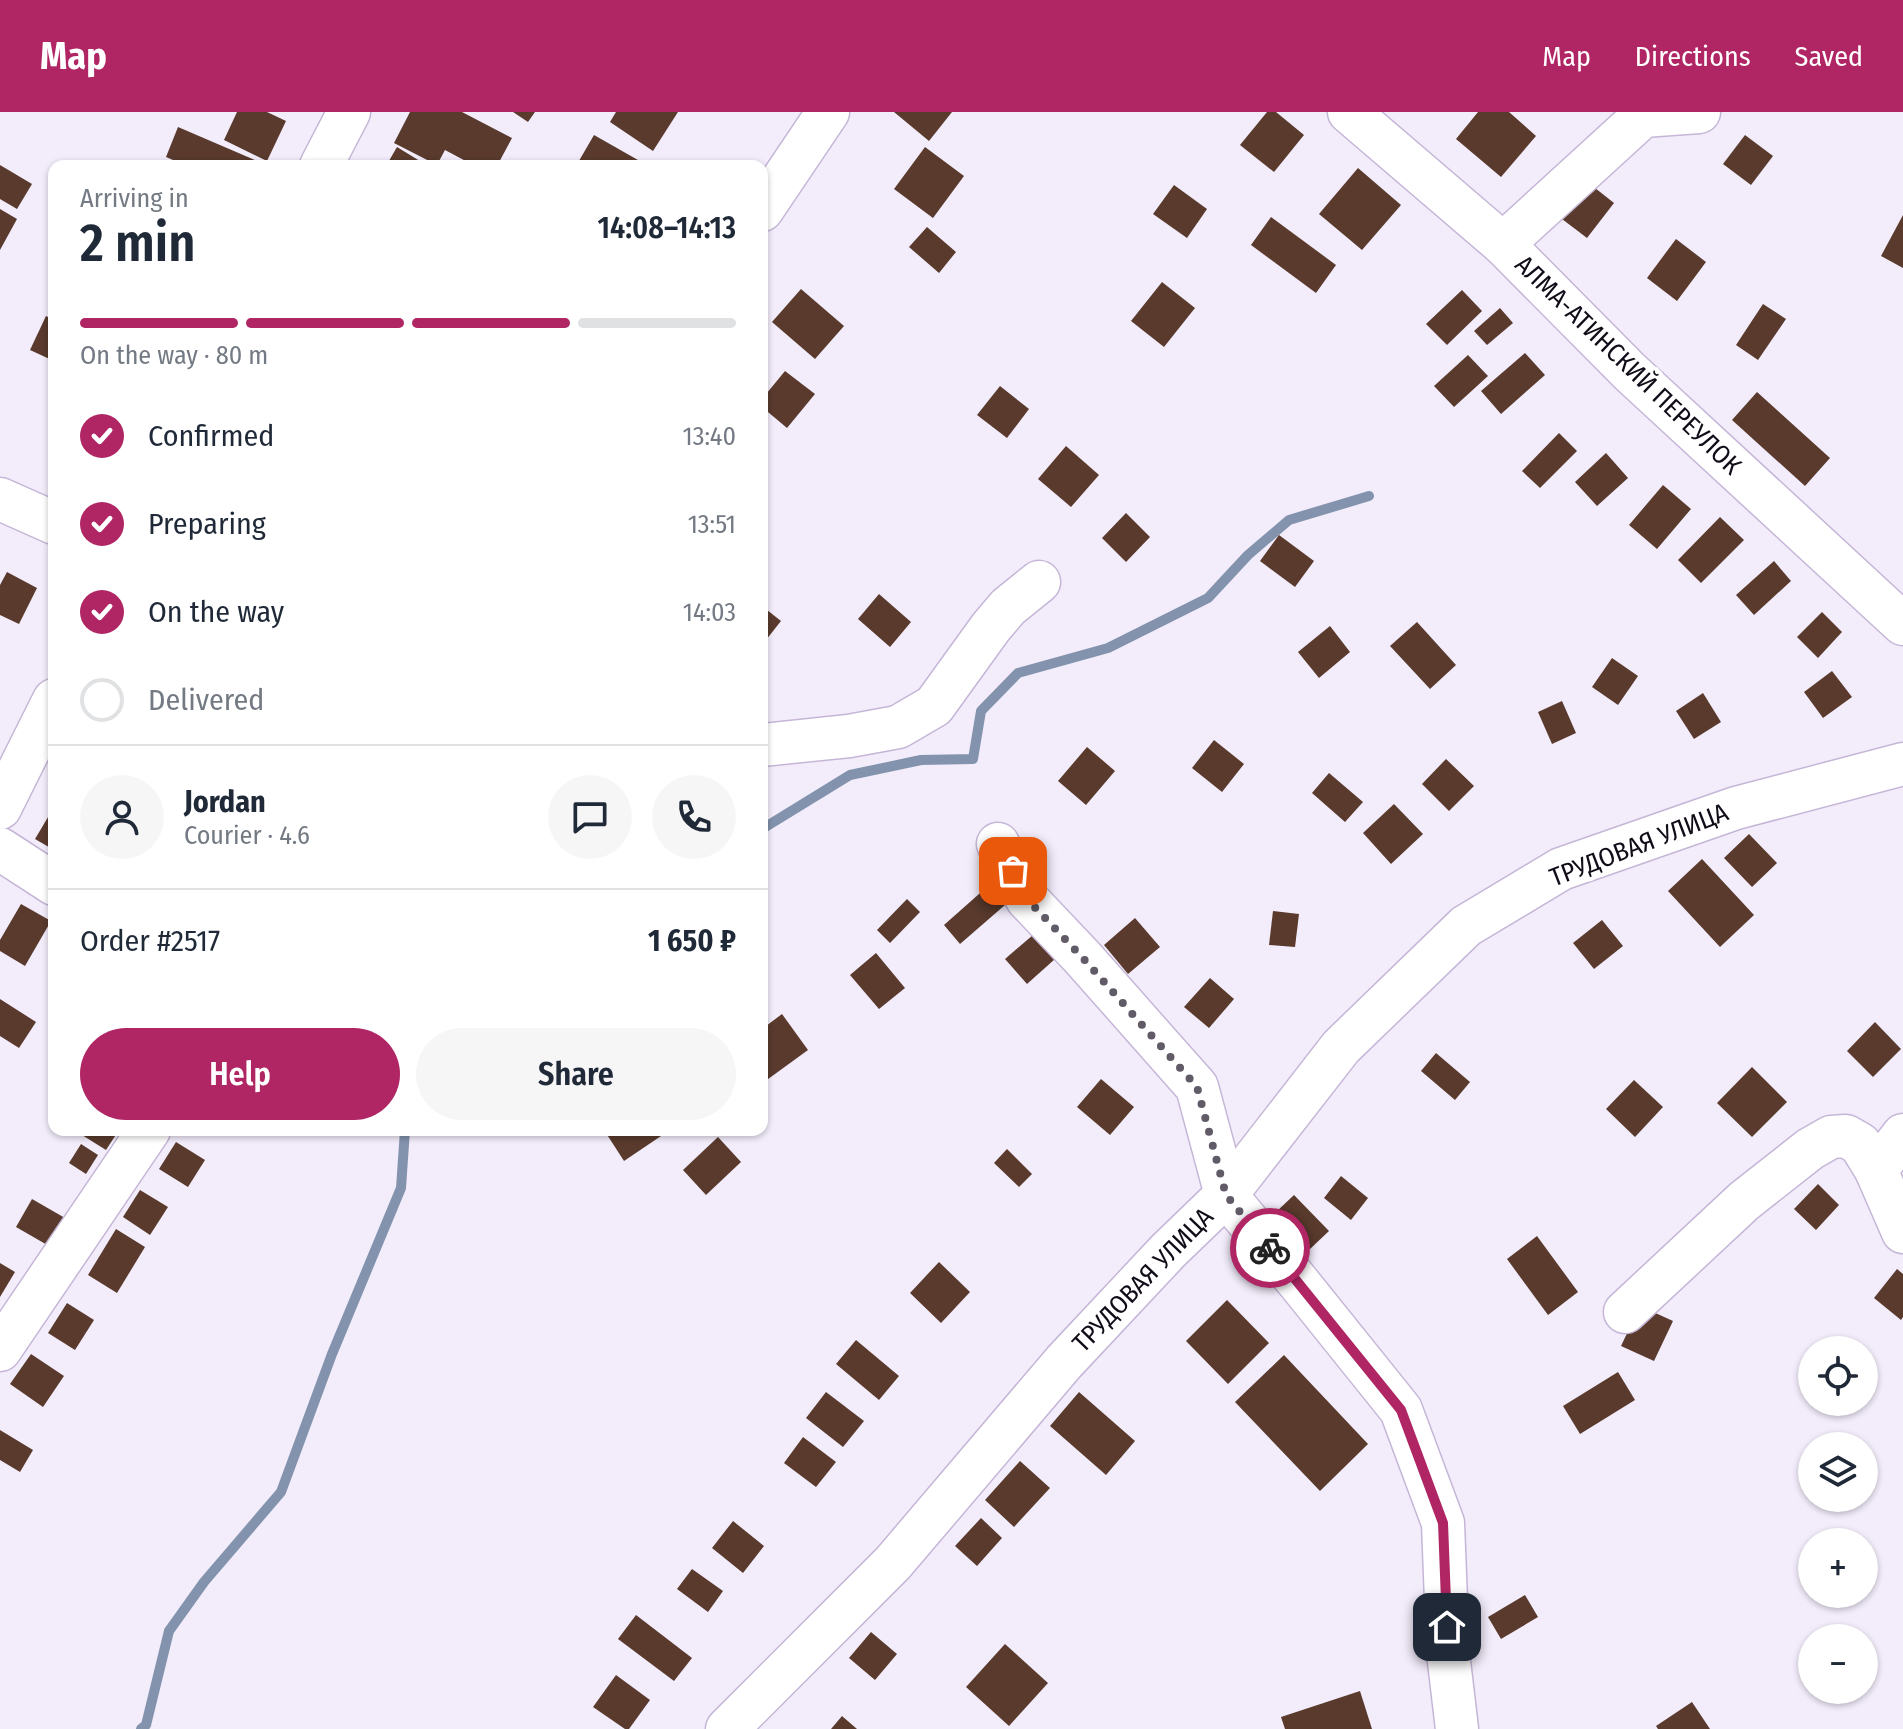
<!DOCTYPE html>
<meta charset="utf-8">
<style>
body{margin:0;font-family:"Fira Sans Condensed",sans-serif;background:#f6f6f7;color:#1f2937;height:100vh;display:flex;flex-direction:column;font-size:30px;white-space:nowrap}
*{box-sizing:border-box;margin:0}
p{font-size:26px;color:#747a83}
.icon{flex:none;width:44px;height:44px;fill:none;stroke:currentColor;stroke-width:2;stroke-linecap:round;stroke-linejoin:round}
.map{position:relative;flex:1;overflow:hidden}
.side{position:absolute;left:48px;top:48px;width:720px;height:976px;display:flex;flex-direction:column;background:#fff;border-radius:16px;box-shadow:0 2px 6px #0004}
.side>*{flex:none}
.buttons{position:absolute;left:1798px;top:1224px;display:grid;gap:16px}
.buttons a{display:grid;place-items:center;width:80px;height:80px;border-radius:50%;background:#fff;box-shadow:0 2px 6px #0004;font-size:40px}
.pin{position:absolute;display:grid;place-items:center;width:68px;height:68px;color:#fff;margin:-34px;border-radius:16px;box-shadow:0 4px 12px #0006}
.courier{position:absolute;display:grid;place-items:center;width:80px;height:80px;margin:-40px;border:6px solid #b02664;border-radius:50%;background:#fff;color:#222;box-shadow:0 2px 10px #0007}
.summary em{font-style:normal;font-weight:600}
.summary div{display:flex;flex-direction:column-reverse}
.summary{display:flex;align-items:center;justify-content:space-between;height:136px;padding:0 32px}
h1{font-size:52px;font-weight:600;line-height:60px}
.bar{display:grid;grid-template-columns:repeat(4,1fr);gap:12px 8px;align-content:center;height:96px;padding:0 32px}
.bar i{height:10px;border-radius:6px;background:#e0e1e3}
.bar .on{background:#b02664}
.bar p{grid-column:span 4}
.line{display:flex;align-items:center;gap:20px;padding:0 32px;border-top:2px solid #e0e1e3}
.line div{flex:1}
.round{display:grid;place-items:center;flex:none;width:84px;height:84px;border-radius:42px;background:#f6f6f7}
ol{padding:0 32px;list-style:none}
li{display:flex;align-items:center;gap:24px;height:88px}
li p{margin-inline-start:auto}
li .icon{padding:8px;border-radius:50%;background:#b02664;color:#fff;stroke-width:4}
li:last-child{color:#747a83}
li i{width:44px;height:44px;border:4px solid #e0e1e3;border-radius:50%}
.cta{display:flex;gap:16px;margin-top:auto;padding:16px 32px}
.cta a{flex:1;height:92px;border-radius:48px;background:#b02664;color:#fff;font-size:32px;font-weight:600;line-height:92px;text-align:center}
.cta a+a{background:#f6f6f7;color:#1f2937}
header{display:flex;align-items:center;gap:48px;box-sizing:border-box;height:112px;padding:0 40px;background:#b02664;color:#fff}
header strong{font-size:38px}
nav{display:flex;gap:44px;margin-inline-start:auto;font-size:28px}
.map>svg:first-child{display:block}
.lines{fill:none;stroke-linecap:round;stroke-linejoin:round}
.stream{stroke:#8393ad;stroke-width:10}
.building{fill:#593a2d}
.minor-casing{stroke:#c5b6d7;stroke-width:45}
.minor{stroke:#fff;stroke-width:42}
.done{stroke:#605b67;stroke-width:8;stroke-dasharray:0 14.4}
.route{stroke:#b02664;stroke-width:10}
.labels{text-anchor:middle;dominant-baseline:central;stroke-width:8;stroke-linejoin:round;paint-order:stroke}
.street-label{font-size:26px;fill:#110c17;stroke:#fff}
</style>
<header>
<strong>Map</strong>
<nav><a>Map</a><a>Directions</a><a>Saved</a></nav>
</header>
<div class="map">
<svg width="1903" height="1617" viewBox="0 0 1903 1617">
<rect width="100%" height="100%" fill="#f3edfb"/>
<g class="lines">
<!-- stream -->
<g class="stream">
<path d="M 762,717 L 850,663 L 921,648 L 973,647 L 981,599 L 1018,561 L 1108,536 L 1208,486 L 1248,443 L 1289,408 L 1369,384"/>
<path d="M 141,1617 L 146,1613 L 169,1519 L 204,1470 L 281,1380 L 332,1242 L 401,1076 L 405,1018"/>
</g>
</g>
<!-- building -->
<g class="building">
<path d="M 237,0 L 267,0 L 286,9 L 267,49 L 224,28 Z"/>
<path d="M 410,0 L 462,0 L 512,26 L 497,54 L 475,54 L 445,38 L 437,53 L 394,31 Z"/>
<path d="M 513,0 L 535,0 L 528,10 Z"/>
<path d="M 616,0 L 678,0 L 653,39 L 610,10 Z"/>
<path d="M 894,0 L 952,0 L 929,29 Z"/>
<path d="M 1267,0 L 1276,0 L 1304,23 L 1274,60 L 1240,33 Z"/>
<path d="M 1478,0 L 1509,0 L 1536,24 L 1501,65 L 1456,27 Z"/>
<path d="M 178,15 L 262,51 L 261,54 L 187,54 L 166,45 Z"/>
<path d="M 594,23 L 645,52 L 644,54 L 576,54 Z"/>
<path d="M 1745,23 L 1773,44 L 1751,73 L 1723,52 Z"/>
<path d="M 397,35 L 428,54 L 386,54 Z"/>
<path d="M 925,35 L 964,64 L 933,106 L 894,77 Z"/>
<path d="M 0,53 L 32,72 L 17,97 L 0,87 Z"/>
<path d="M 1358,56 L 1401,93 L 1362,138 L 1319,102 Z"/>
<path d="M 1590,72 L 1614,91 L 1587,126 L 1562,107 Z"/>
<path d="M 1174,73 L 1207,97 L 1187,126 L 1153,102 Z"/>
<path d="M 0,97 L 17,107 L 0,138 Z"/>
<path d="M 1903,103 L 1903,156 L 1881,144 Z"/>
<path d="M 1271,105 L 1336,153 L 1316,181 L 1251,133 Z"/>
<path d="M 927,115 L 956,140 L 939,161 L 909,135 Z"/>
<path d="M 1676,127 L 1706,150 L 1677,189 L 1647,166 Z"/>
<path d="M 1162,170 L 1195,196 L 1164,235 L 1131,209 Z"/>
<path d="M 801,177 L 844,214 L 815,247 L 772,210 Z"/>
<path d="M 1462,178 L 1482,199 L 1447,233 L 1426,212 Z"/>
<path d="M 1763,192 L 1786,207 L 1758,248 L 1736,233 Z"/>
<path d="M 1500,196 L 1513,211 L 1487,233 L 1474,219 Z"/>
<path d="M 46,204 L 54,208 L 54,249 L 30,238 Z"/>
<path d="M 1525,241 L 1545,263 L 1501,302 L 1481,279 Z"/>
<path d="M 1468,243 L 1488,264 L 1454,295 L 1434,274 Z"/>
<path d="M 785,259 L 815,282 L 787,316 L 762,295 L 762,287 Z"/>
<path d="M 1000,274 L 1029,297 L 1007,326 L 977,303 Z"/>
<path d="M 1757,280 L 1830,346 L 1805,374 L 1732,308 Z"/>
<path d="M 1559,321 L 1577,339 L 1540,376 L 1522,359 Z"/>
<path d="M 1066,334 L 1099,363 L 1071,395 L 1038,367 Z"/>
<path d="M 1606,341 L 1628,366 L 1597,394 L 1575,370 Z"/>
<path d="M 1663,373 L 1691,397 L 1657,437 L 1629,413 Z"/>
<path d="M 1126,401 L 1150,425 L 1126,450 L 1102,426 Z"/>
<path d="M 1720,405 L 1744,428 L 1701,471 L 1678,448 Z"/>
<path d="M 1279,423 L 1314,449 L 1295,475 L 1260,449 Z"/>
<path d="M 1774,449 L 1791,469 L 1754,503 L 1736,483 Z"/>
<path d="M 7,460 L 37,476 L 19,512 L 0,503 L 0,473 Z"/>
<path d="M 879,482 L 911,510 L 890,535 L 858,507 Z"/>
<path d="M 762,494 L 781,509 L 762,533 Z"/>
<path d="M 1822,500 L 1842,520 L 1818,546 L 1797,525 Z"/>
<path d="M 1417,510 L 1456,553 L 1430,577 L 1390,534 Z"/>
<path d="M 1330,514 L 1350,540 L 1319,566 L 1298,540 Z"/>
<path d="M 1612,546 L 1638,564 L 1618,593 L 1592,575 Z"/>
<path d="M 1832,559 L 1852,585 L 1823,606 L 1804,580 Z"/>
<path d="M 1703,581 L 1721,610 L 1694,627 L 1676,599 Z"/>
<path d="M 1562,589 L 1576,621 L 1552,632 L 1538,600 Z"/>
<path d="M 1214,628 L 1244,652 L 1222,680 L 1192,656 Z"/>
<path d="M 1087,635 L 1115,659 L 1086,693 L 1058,669 Z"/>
<path d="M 1446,647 L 1474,674 L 1449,699 L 1422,672 Z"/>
<path d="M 1329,661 L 1363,690 L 1345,710 L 1312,681 Z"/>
<path d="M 1394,692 L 1423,722 L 1391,752 L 1363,721 Z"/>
<path d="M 54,695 L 54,738 L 35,727 Z"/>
<path d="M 1749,722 L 1777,751 L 1752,775 L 1724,746 Z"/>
<path d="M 1702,747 L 1754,803 L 1720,835 L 1668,779 Z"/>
<path d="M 988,774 L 1005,793 L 960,832 L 944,813 Z"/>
<path d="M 907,787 L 920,800 L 890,831 L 877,818 Z"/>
<path d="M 21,792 L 51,809 L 25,854 L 0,839 L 0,828 Z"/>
<path d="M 1273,799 L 1299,802 L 1295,835 L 1269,833 Z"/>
<path d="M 1135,806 L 1160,835 L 1128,862 L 1104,833 Z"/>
<path d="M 1602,808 L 1623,834 L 1594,857 L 1573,831 Z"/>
<path d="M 1033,823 L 1055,847 L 1027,872 L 1005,847 Z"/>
<path d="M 876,841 L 905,876 L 879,897 L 850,863 Z"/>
<path d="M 1210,866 L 1234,887 L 1209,916 L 1184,895 Z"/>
<path d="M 0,887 L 36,910 L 19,936 L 0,924 Z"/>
<path d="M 782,902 L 808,938 L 764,970 L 762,967 L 762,917 Z"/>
<path d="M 1875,910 L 1901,937 L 1873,965 L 1847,939 Z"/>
<path d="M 1436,941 L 1470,970 L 1455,988 L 1421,959 Z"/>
<path d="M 1752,955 L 1787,990 L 1752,1025 L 1717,991 Z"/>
<path d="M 1101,967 L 1134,995 L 1110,1023 L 1077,995 Z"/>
<path d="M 1634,968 L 1663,995 L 1635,1025 L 1606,997 Z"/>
<path d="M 74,1018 L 119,1018 L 106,1038 Z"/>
<path d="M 604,1018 L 661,1018 L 664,1022 L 624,1049 Z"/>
<path d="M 718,1025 L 741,1050 L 706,1083 L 683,1058 Z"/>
<path d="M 176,1030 L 205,1048 L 188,1075 L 159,1057 Z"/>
<path d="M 81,1032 L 98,1043 L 86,1062 L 69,1051 Z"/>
<path d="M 1007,1037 L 1032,1062 L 1019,1075 L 994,1051 Z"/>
<path d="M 1341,1064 L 1368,1086 L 1351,1108 L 1324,1086 Z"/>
<path d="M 1818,1072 L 1839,1093 L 1816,1118 L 1794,1097 Z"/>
<path d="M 140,1078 L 168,1095 L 150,1123 L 123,1105 Z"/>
<path d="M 1294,1083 L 1329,1119 L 1310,1137 L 1276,1100 Z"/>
<path d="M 32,1087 L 65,1106 L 49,1134 L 16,1115 Z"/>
<path d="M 116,1117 L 145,1135 L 117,1181 L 88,1163 Z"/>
<path d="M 1537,1124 L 1578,1180 L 1548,1203 L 1507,1147 Z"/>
<path d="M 939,1150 L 970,1180 L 941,1211 L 910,1181 Z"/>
<path d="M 0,1151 L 15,1160 L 0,1185 Z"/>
<path d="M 1897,1157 L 1903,1162 L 1903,1205 L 1901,1208 L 1874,1186 Z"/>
<path d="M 1227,1188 L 1269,1231 L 1228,1272 L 1186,1229 Z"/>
<path d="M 67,1191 L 94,1208 L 75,1238 L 48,1221 Z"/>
<path d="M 1640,1194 L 1673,1209 L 1654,1249 L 1621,1234 Z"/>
<path d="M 856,1228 L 899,1264 L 879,1288 L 836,1252 Z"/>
<path d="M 31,1242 L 64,1264 L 43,1295 L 10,1272 Z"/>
<path d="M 1284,1243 L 1368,1332 L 1320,1379 L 1235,1290 Z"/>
<path d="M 1618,1260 L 1635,1288 L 1580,1322 L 1563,1294 Z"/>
<path d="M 826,1280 L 864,1309 L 843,1335 L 806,1306 Z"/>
<path d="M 1079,1280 L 1135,1329 L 1106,1363 L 1050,1314 Z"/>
<path d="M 0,1318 L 33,1338 L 20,1360 L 0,1348 Z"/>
<path d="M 803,1325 L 836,1350 L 816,1375 L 784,1351 Z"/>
<path d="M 1020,1349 L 1050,1376 L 1014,1415 L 985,1388 Z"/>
<path d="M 981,1406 L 1002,1426 L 977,1454 L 955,1434 Z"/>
<path d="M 733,1409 L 764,1434 L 743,1461 L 712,1436 Z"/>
<path d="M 692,1457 L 723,1479 L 708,1500 L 677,1477 Z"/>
<path d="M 1525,1483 L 1538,1505 L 1501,1527 L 1488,1505 Z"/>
<path d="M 636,1503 L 692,1546 L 674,1569 L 618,1527 Z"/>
<path d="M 871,1520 L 897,1542 L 875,1568 L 849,1546 Z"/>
<path d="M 1005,1532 L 1048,1571 L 1009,1614 L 966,1575 Z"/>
<path d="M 616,1563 L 650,1588 L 629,1617 L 625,1617 L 593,1595 Z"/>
<path d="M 1360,1579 L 1372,1617 L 1285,1617 L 1281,1605 Z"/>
<path d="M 1692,1590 L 1710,1617 L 1658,1617 L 1656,1614 Z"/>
<path d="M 842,1604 L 857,1617 L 831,1617 Z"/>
</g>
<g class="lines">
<!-- minor casing -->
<g class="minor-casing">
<g id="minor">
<path d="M 1349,0 L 1503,132 L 1630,260 L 1903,512"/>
<path d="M 321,54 L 349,0"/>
<path d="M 762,98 L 828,0"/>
<path d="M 1503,132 L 1643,4 L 1699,0"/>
<path d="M 0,387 L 54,411"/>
<path d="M 762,633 L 849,624 L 898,615 L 934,594 L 991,515 L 1008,495 L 1039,470"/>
<path d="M 0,696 L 54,588"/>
<path d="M 998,732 L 1027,787 L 1082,845 L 1197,975 L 1226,1083 L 1299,1171 L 1401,1298 L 1443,1411 L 1448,1541 L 1457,1617"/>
<path d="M 0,737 L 54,772"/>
<path d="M 1903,1023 L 1876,1058 L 1903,1120"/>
<path d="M 1625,1200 L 1744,1089 L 1810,1037 L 1831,1025 L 1846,1024 L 1860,1032 L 1876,1058"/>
<path d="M 0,1238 L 149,1018"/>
<path d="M 727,1617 L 893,1451 L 1064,1250 L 1168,1139 L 1226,1083 L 1341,935 L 1466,814 L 1561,757 L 1736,696 L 1903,652"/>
</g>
</g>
<!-- minor -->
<use href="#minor" class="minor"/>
</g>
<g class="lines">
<!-- done -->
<path class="done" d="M 1013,759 L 1027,787 L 1082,845 L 1197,975 L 1226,1083 L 1270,1136"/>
<!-- route -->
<path class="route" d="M 1270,1136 L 1401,1298 L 1443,1411 L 1447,1515"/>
</g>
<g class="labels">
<!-- street labels -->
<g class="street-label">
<text transform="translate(1628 253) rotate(44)">АЛМА-АТИНСКИЙ ПЕРЕУЛОК</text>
<text transform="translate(1639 733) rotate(-21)">ТРУДОВАЯ УЛИЦА</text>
<text transform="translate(1143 1168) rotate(-46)">ТРУДОВАЯ УЛИЦА</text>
</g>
</g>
</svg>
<div class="buttons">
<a><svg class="icon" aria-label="locate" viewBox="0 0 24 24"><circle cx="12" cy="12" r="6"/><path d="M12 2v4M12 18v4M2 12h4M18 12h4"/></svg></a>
<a><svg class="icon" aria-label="layers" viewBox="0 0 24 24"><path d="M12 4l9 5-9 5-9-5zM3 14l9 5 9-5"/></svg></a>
<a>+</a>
<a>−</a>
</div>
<div class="pin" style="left:1013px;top:759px;background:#ea580c"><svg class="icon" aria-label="bag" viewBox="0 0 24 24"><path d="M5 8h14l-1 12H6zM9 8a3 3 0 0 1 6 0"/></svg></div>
<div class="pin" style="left:1447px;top:1515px;background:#1f2937"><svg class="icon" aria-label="home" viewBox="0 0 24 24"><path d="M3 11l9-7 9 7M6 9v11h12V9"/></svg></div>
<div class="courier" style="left:1270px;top:1136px"><svg class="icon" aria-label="bike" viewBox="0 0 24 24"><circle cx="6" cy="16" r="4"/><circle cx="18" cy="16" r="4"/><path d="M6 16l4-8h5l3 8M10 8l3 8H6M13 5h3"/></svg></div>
<section class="side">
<div class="summary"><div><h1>2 min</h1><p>Arriving in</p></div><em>14:08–14:13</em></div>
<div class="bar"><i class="on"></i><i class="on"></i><i class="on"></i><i></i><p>On the way · 80 m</p></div>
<ol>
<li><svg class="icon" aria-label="check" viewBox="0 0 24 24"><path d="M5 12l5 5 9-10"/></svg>Confirmed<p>13:40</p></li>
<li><svg class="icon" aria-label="check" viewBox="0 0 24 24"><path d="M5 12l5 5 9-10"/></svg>Preparing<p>13:51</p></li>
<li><svg class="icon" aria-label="check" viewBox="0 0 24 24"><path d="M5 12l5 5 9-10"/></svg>On the way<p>14:03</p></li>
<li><i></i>Delivered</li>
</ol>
<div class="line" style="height:144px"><a class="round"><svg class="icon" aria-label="person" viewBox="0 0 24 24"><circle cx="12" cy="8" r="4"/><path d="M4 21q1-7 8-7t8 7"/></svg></a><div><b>Jordan</b><p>Courier · 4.6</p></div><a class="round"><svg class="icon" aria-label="chat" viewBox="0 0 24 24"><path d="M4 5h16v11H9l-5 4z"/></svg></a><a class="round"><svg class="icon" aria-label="phone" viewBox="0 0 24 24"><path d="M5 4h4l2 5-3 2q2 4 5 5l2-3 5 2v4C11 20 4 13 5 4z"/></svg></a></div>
<div class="line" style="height:104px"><div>Order #2517</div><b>1 650 ₽</b></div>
<div class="cta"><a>Help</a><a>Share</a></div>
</section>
</div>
